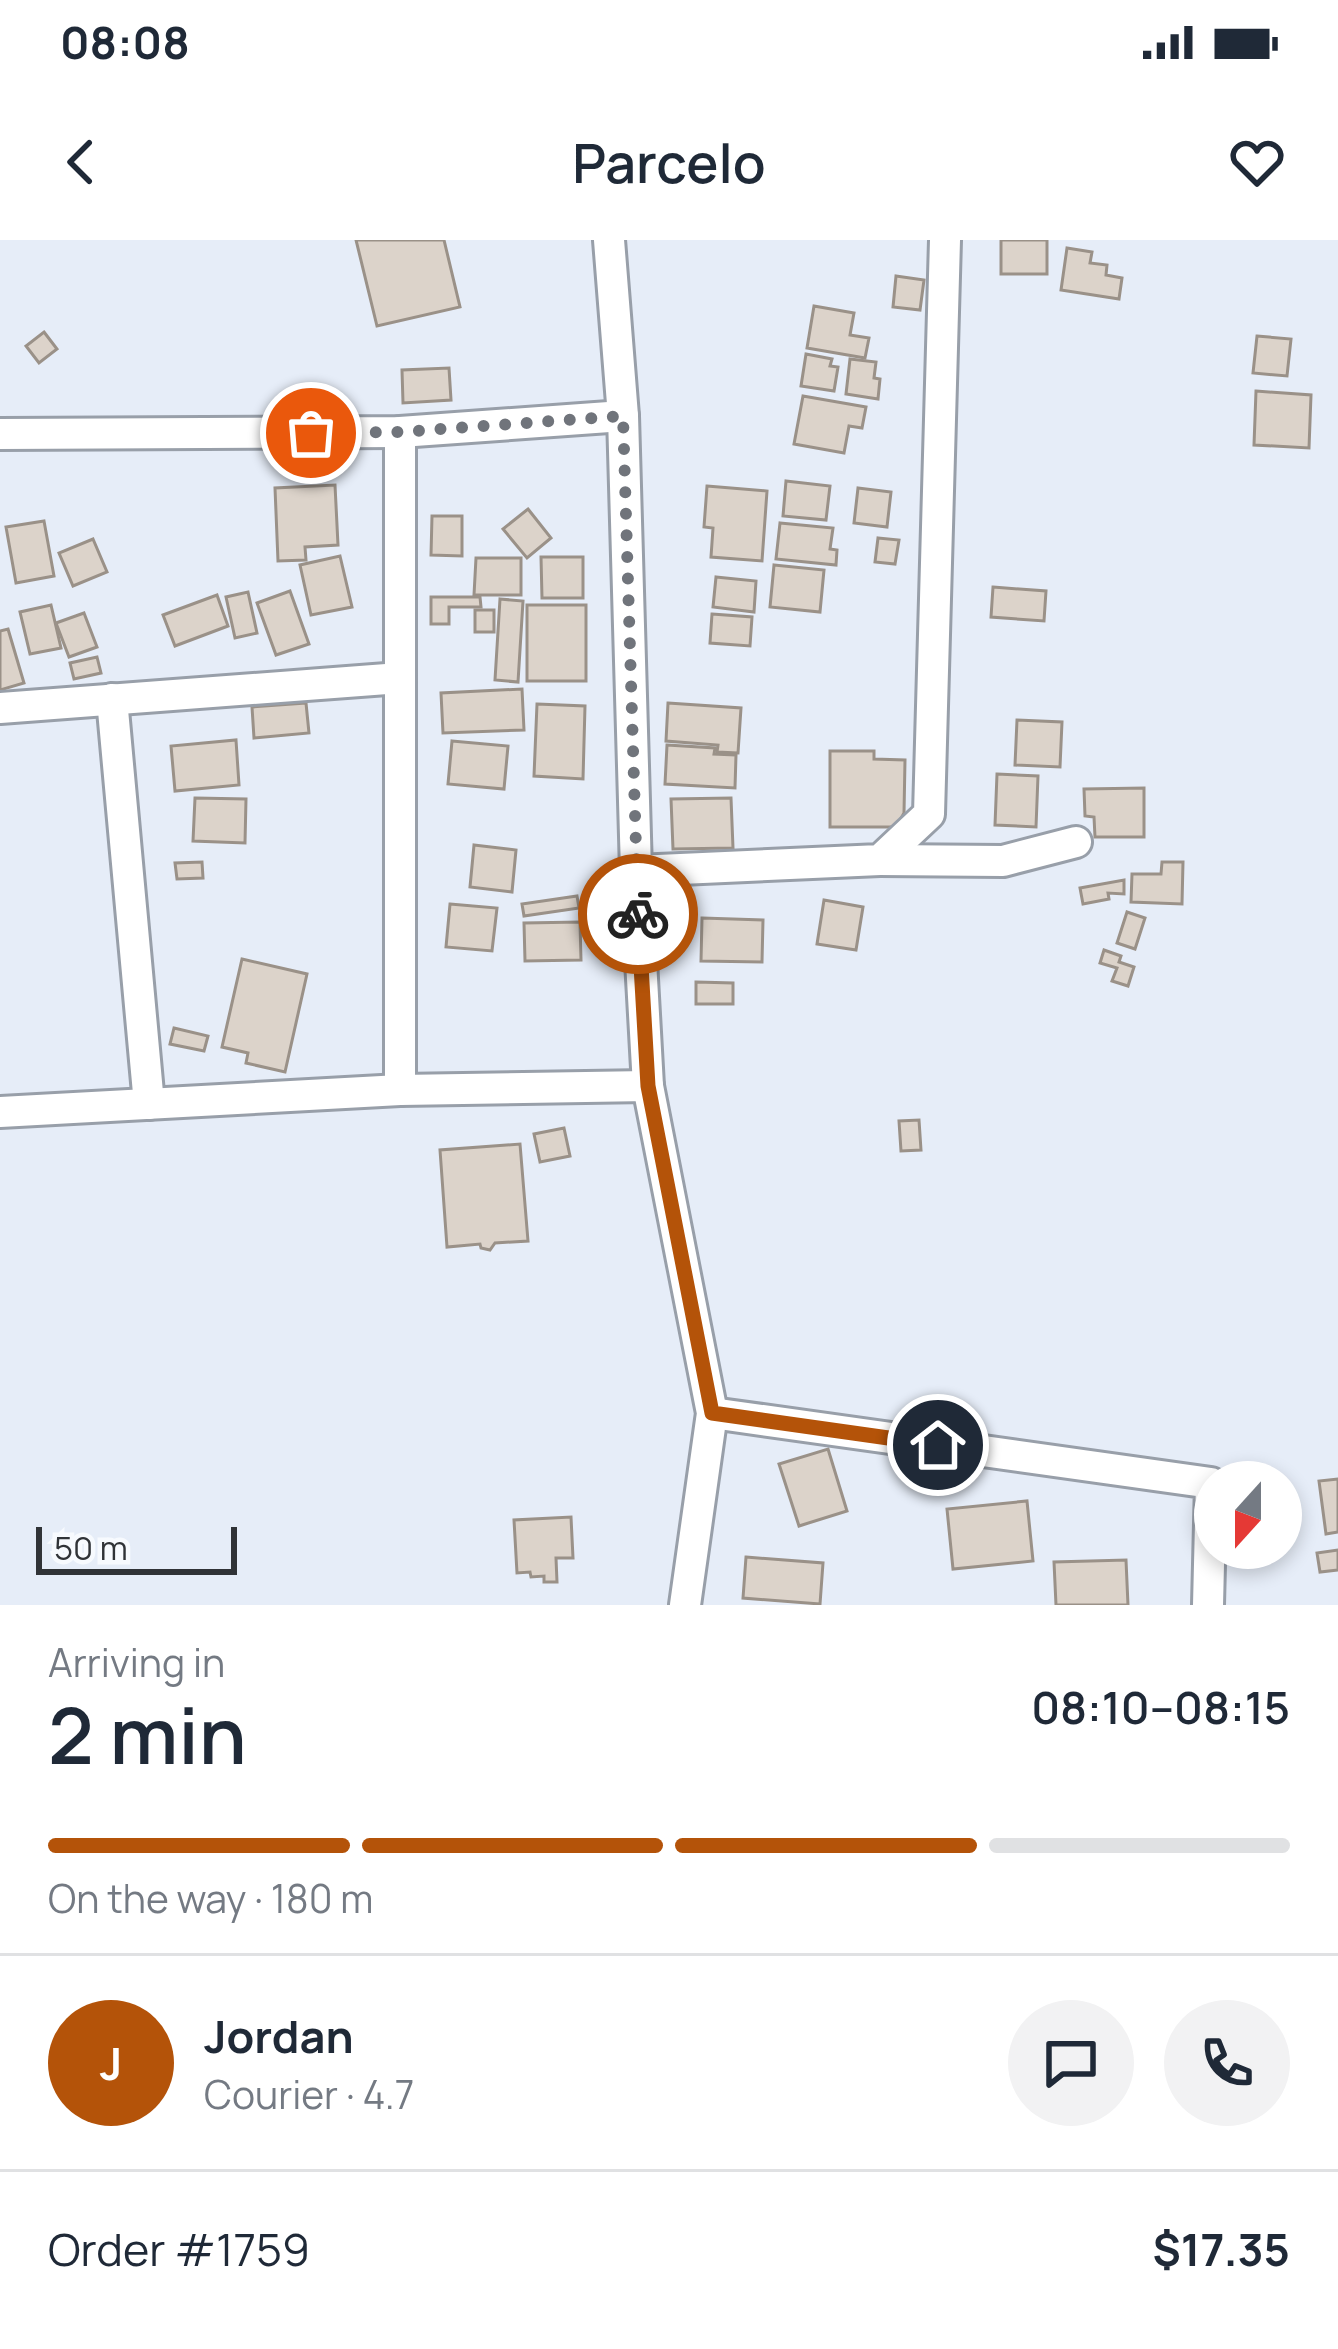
<!DOCTYPE html>
<meta charset="utf-8">
<style>
body{margin:0;font-family:Manrope,sans-serif;background:#f2f2f3;color:#1f2937;height:100vh;display:flex;flex-direction:column;font-size:45px;white-space:nowrap}
*{box-sizing:border-box;margin:0}
p{font-size:39px;color:#747a83}
.icon{flex:none;width:66px;height:66px;fill:none;stroke:currentColor;stroke-width:2;stroke-linecap:round;stroke-linejoin:round}
.map{position:relative;height:1365px;overflow:hidden}
.sheet{display:flex;flex-direction:column;background:#fff;flex:1}
.sheet>*{flex:none}
.needle{width:78px;rotate:201deg}
.tools{position:absolute;left:1194px;top:1221px;display:grid;gap:24px}
.tools a{display:grid;place-items:center;width:108px;height:108px;border-radius:50%;background:#fff;box-shadow:0 6px 18px #0003;font-size:60px}
.scale{position:absolute;left:36px;bottom:30px;width:201px;box-sizing:border-box;padding-left:12px;border:6px solid #303337;border-top:0;font-size:33px;line-height:42px;white-space:nowrap;color:#303337;-webkit-text-stroke:9px #f7fafe;paint-order:stroke}
.pin{position:absolute;display:grid;place-items:center;width:102px;height:102px;color:#fff;margin:-51px;border:6px solid #fff;border-radius:50%;box-shadow:0 3px 12px #0007}
.courier{position:absolute;display:grid;place-items:center;width:120px;height:120px;margin:-60px;border:9px solid #b45309;border-radius:50%;background:#fff;color:#222;box-shadow:0 3px 15px #0007}
.head em{font-style:normal;font-weight:600}
.head div{display:flex;flex-direction:column-reverse}
.head{display:flex;align-items:center;justify-content:space-between;height:204px;padding:0 48px}
h1{font-size:78px;font-weight:600;line-height:90px}
.bar{display:grid;grid-template-columns:repeat(4,1fr);gap:18px 12px;align-content:center;height:144px;padding:0 48px}
.bar i{height:15px;border-radius:9px;background:#e0e1e3}
.bar .active{background:#b45309}
.bar p{grid-column:span 4}
.line{display:flex;align-items:center;gap:30px;padding:0 48px;border-top:3px solid #e0e1e3}
.line div{flex:1}
.round{display:grid;place-items:center;flex:none;width:126px;height:126px;border-radius:63px;background:#f2f2f3}
.status{display:flex;justify-content:space-between;align-items:center;height:84px;padding:0 60px;background:#fff;direction:ltr}
.status svg{height:33px;fill:currentColor}
header{display:flex;justify-content:space-between;align-items:center;height:156px;padding:0 48px;background:#fff;font-size:54px;font-weight:600}
.map>svg:first-child{display:block}
.building{fill:#dcd3ca;stroke:#9a9188;stroke-width:3}
.lines{fill:none;stroke-linecap:round;stroke-linejoin:round}
.street-casing{stroke:#989fa9;stroke-width:36}
.street{stroke:#fff;stroke-width:30}
.done{stroke:#70747b;stroke-width:12;stroke-dasharray:0 21.6}
.route{stroke:#b45309;stroke-width:15}
</style>
<div class="status"><b>08:08</b><svg viewBox="0 0 49 12"><path d="M0 12V9h3v3zM5 12V6h3v6zM10 12V3h3v9zM15 12V0h3v12zM26 1h20v11H26zM47 4h2v5h-2z"/></svg></div>
<header><svg class="icon" aria-label="back" viewBox="0 0 24 24"><path d="M15 5l-7 7 7 7"/></svg>Parcelo<svg class="icon" aria-label="heart" viewBox="0 0 24 24"><path d="M12 20l-8-8c-3-5 5-10 8-4 3-6 11-1 8 4z"/></svg></header>
<div class="map">
<svg width="1338" height="1365" viewBox="0 0 1338 1365">
<rect width="100%" height="100%" fill="#e6edf8"/>
<!-- building -->
<g class="building">
<path d="M 356,0 L 444,0 L 460,67 L 377,86 Z"/>
<rect x="1001" y="0" width="46" height="34"/>
<path d="M 1067,8 L 1092,12 L 1090,23 L 1107,25 L 1106,35 L 1122,38 L 1119,59 L 1061,50 Z"/>
<path d="M 896,36 L 924,40 L 920,70 L 893,67 Z"/>
<path d="M 814,66 L 854,73 L 850,95 L 869,98 L 865,118 L 807,108 Z"/>
<path d="M 44,92 L 57,109 L 39,123 L 26,106 Z"/>
<path d="M 1257,96 L 1291,99 L 1287,136 L 1253,133 Z"/>
<path d="M 806,114 L 832,119 L 830,126 L 838,127 L 834,151 L 801,146 Z"/>
<path d="M 850,119 L 876,122 L 874,138 L 880,139 L 878,159 L 846,154 Z"/>
<path d="M 449,128 L 451,160 L 403,163 L 402,130 Z"/>
<path d="M 1256,151 L 1311,155 L 1309,208 L 1254,205 Z"/>
<path d="M 803,156 L 866,167 L 862,188 L 849,186 L 844,213 L 794,204 Z"/>
<path d="M 786,241 L 830,246 L 826,280 L 783,276 Z"/>
<path d="M 335,245 L 338,305 L 305,307 L 306,320 L 278,321 L 275,248 Z"/>
<path d="M 707,246 L 767,251 L 762,321 L 711,317 L 713,288 L 704,287 Z"/>
<path d="M 858,248 L 891,252 L 887,287 L 854,283 Z"/>
<path d="M 528,269 L 551,298 L 527,318 L 503,289 Z"/>
<path d="M 432,276 L 462,276 L 462,316 L 431,315 Z"/>
<path d="M 44,281 L 54,336 L 16,343 L 6,287 Z"/>
<path d="M 780,283 L 833,288 L 830,309 L 837,310 L 836,325 L 776,319 Z"/>
<path d="M 878,298 L 899,300 L 895,324 L 875,322 Z"/>
<path d="M 93,299 L 107,332 L 73,346 L 59,313 Z"/>
<path d="M 340,316 L 352,367 L 311,375 L 300,325 Z"/>
<path d="M 541,317 L 583,317 L 583,358 L 542,358 Z"/>
<path d="M 476,318 L 521,318 L 521,355 L 474,355 Z"/>
<path d="M 774,325 L 824,330 L 820,372 L 770,367 Z"/>
<path d="M 716,337 L 756,341 L 754,372 L 713,367 Z"/>
<path d="M 993,347 L 1046,351 L 1044,381 L 991,377 Z"/>
<path d="M 290,351 L 309,404 L 276,415 L 257,363 Z"/>
<path d="M 248,352 L 257,393 L 235,398 L 226,357 Z"/>
<path d="M 217,355 L 228,386 L 175,406 L 163,375 Z"/>
<path d="M 431,357 L 480,357 L 481,367 L 449,367 L 449,384 L 431,384 Z"/>
<path d="M 500,359 L 523,361 L 518,442 L 495,440 Z"/>
<path d="M 51,365 L 61,408 L 30,414 L 20,372 Z"/>
<rect x="527" y="365" width="59" height="76"/>
<rect x="475" y="370" width="19" height="22"/>
<path d="M 84,373 L 97,407 L 69,417 L 56,383 Z"/>
<path d="M 712,374 L 752,377 L 750,406 L 710,403 Z"/>
<path d="M 8,389 L 24,443 L 0,450 L 0,391 Z"/>
<path d="M 97,417 L 101,433 L 74,439 L 70,423 Z"/>
<path d="M 522,449 L 524,490 L 443,493 L 441,453 Z"/>
<path d="M 306,463 L 309,493 L 254,498 L 252,467 Z"/>
<path d="M 668,463 L 741,468 L 738,513 L 717,512 L 718,505 L 666,501 Z"/>
<path d="M 537,464 L 585,466 L 583,539 L 534,536 Z"/>
<path d="M 1017,480 L 1062,482 L 1060,527 L 1015,525 Z"/>
<path d="M 236,500 L 239,545 L 175,551 L 171,506 Z"/>
<path d="M 452,501 L 508,506 L 504,549 L 448,544 Z"/>
<path d="M 667,505 L 715,508 L 714,514 L 736,515 L 735,548 L 665,544 Z"/>
<path d="M 830,511 L 874,511 L 874,519 L 905,520 L 904,573 L 896,587 L 830,587 Z"/>
<path d="M 997,534 L 1038,536 L 1036,587 L 995,585 Z"/>
<path d="M 1144,548 L 1144,597 L 1095,597 L 1094,577 L 1085,576 L 1084,549 Z"/>
<path d="M 195,558 L 246,559 L 245,603 L 193,601 Z"/>
<path d="M 731,558 L 733,608 L 673,609 L 671,559 Z"/>
<path d="M 474,605 L 516,610 L 512,652 L 470,647 Z"/>
<path d="M 202,622 L 203,638 L 177,639 L 175,623 Z"/>
<path d="M 1162,622 L 1183,622 L 1182,664 L 1131,662 L 1132,634 L 1161,634 Z"/>
<path d="M 1124,640 L 1124,654 L 1108,653 L 1109,659 L 1083,664 L 1080,648 Z"/>
<path d="M 577,656 L 579,668 L 524,676 L 522,664 Z"/>
<path d="M 824,660 L 863,667 L 856,710 L 817,704 Z"/>
<path d="M 450,664 L 497,668 L 492,711 L 446,707 Z"/>
<path d="M 1127,672 L 1145,678 L 1135,709 L 1117,703 Z"/>
<path d="M 702,678 L 763,680 L 762,722 L 701,721 Z"/>
<path d="M 580,682 L 581,720 L 525,721 L 524,683 Z"/>
<path d="M 1104,710 L 1121,716 L 1119,722 L 1134,727 L 1128,746 L 1112,741 L 1117,728 L 1100,723 Z"/>
<path d="M 242,719 L 307,734 L 285,832 L 246,823 L 248,813 L 222,807 Z"/>
<path d="M 696,742 L 733,743 L 733,764 L 696,764 Z"/>
<path d="M 174,788 L 208,796 L 204,811 L 170,804 Z"/>
<path d="M 919,880 L 921,910 L 901,911 L 899,881 Z"/>
<path d="M 564,888 L 570,916 L 540,922 L 534,894 Z"/>
<path d="M 520,904 L 528,1001 L 495,1003 L 490,1010 L 481,1008 L 480,1004 L 447,1007 L 440,910 Z"/>
<path d="M 828,1209 L 847,1271 L 799,1286 L 779,1224 Z"/>
<path d="M 1338,1239 L 1338,1292 L 1326,1294 L 1319,1241 Z"/>
<path d="M 1027,1261 L 1033,1321 L 953,1329 L 947,1269 Z"/>
<path d="M 571,1277 L 573,1318 L 556,1318 L 557,1342 L 544,1342 L 544,1336 L 531,1337 L 530,1332 L 517,1333 L 514,1280 Z"/>
<path d="M 1338,1310 L 1338,1330 L 1320,1332 L 1317,1313 Z"/>
<path d="M 746,1317 L 823,1323 L 820,1364 L 743,1358 Z"/>
<path d="M 1126,1320 L 1128,1365 L 1056,1365 L 1054,1322 Z"/>
</g>
<g class="lines">
<!-- street casing -->
<g class="street-casing">
<g id="street">
<path d="M 609,0 L 623,176 L 636,631 L 648,846 L 712,1173 L 685,1365"/>
<path d="M 400,192 L 400,850"/>
<path d="M 0,194 L 400,192 L 623,176"/>
<path d="M 112,459 L 149,864"/>
<path d="M 0,468 L 400,438"/>
<path d="M 880,620 L 1003,621 L 1076,602"/>
<path d="M 636,631 L 880,620 L 929,574 L 945,0"/>
<path d="M 0,872 L 400,850 L 648,846"/>
<path d="M 712,1173 L 1211,1243 L 1208,1365"/>
</g>
</g>
<!-- street -->
<use href="#street" class="street"/>
</g>
<g class="lines">
<!-- done -->
<path class="done" d="M 311,193 L 400,192 L 623,176 L 638,674"/>
<!-- route -->
<path class="route" d="M 638,674 L 648,846 L 712,1173 L 938,1205"/>
</g>
</svg>
<div class="tools">
<a><svg class="needle" viewBox="-14 -14 28 28"><path d="M0-13l5 13h-10z" fill="#e53935"/><path d="M0 13l5-13h-10z" fill="#747a83"/></svg></a>
</div>
<div class="scale">50 m</div>
<div class="pin" style="left:311px;top:193px;background:#ea580c"><svg class="icon" aria-label="bag" viewBox="0 0 24 24"><path d="M5 8h14l-1 12H6zM9 8a3 3 0 0 1 6 0"/></svg></div>
<div class="pin" style="left:938px;top:1205px;background:#1f2937"><svg class="icon" aria-label="home" viewBox="0 0 24 24"><path d="M3 11l9-7 9 7M6 9v11h12V9"/></svg></div>
<div class="courier" style="left:638px;top:674px"><svg class="icon" aria-label="bike" viewBox="0 0 24 24"><circle cx="6" cy="16" r="4"/><circle cx="18" cy="16" r="4"/><path d="M6 16l4-8h5l3 8M10 8l3 8H6M13 5h3"/></svg></div>
</div>
<section class="sheet">
<div class="head"><div><h1>2 min</h1><p>Arriving in</p></div><em>08:10–08:15</em></div>
<div class="bar"><i class="active"></i><i class="active"></i><i class="active"></i><i></i><p>On the way · 180 m</p></div>
<div class="line" style="height:216px"><b class="round" style="background:#b45309;color:#fff">J</b><div><b>Jordan</b><p>Courier · 4.7</p></div><a class="round"><svg class="icon" aria-label="chat" viewBox="0 0 24 24"><path d="M4 5h16v11H9l-5 4z"/></svg></a><a class="round"><svg class="icon" aria-label="phone" viewBox="0 0 24 24"><path d="M5 4h4l2 5-3 2q2 4 5 5l2-3 5 2v4C11 20 4 13 5 4z"/></svg></a></div>
<div class="line" style="height:156px"><div>Order #1759</div><b>$17.35</b></div>
</section>
